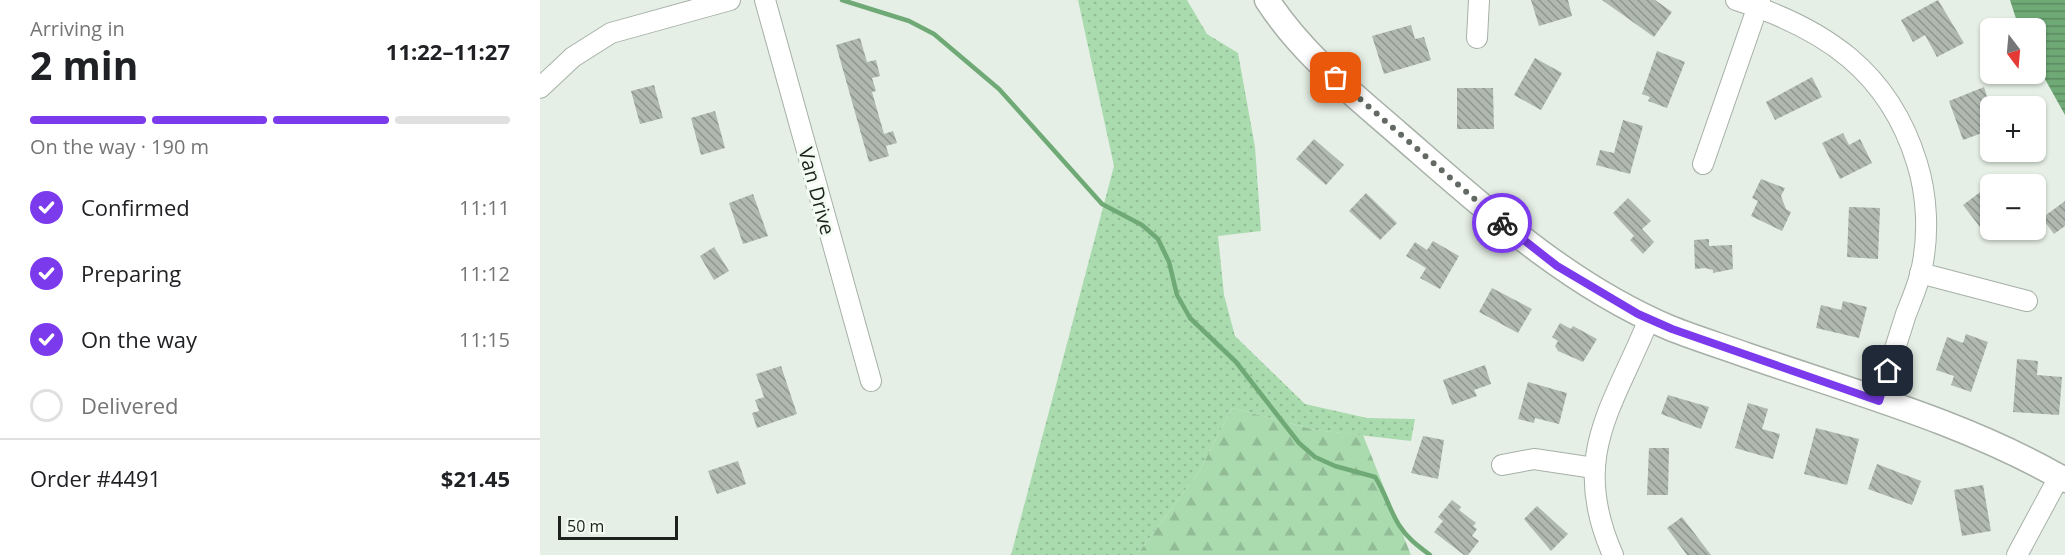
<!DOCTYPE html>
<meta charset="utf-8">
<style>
body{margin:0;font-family:"Open Sans",sans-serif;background:#f6f6f6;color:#202124;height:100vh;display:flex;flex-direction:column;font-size:22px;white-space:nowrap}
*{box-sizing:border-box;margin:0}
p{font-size:20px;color:#757577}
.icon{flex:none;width:33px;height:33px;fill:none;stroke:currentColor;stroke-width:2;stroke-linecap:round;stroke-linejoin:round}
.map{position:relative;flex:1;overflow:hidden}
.side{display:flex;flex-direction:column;background:#fff;width:540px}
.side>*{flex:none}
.needle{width:39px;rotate:164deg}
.fabs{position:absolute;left:1440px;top:18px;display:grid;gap:12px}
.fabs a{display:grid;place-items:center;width:66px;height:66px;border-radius:9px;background:#fff;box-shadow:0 2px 4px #0004;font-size:30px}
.scale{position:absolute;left:18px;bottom:15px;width:120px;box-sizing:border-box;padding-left:6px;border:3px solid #1d211d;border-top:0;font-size:16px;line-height:21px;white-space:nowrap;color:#1d211d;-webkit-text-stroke:4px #f2fcf3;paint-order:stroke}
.pin{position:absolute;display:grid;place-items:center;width:51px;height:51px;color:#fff;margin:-26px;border-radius:12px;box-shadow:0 3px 9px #0006}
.courier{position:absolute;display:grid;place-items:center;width:60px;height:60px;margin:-30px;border:4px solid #7c3aed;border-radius:50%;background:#fff;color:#222;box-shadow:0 2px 8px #0007}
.headline em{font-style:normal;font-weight:700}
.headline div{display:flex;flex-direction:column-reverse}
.headline{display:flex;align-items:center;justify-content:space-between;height:102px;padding:0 30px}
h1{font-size:39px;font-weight:700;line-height:45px}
.bar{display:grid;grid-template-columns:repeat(4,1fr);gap:9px 6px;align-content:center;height:72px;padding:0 30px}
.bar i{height:8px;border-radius:4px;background:#e0e0e0}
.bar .active{background:#7c3aed}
.bar p{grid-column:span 4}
.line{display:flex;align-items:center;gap:15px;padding:0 30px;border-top:2px solid #e0e0e0}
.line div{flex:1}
ol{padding:0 30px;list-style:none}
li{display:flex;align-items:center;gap:18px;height:66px}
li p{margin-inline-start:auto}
li .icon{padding:6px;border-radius:50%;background:#7c3aed;color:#fff;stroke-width:4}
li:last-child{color:#757577}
li i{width:33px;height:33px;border:3px solid #e0e0e0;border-radius:50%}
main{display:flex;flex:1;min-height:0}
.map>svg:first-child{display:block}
.grass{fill:url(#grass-dots)}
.forest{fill:url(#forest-firs)}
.water{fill:url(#water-rules)}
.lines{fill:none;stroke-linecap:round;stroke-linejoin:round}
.stream{stroke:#6faa76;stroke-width:4.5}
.building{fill:url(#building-back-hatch)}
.minor-casing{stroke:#a6b0a7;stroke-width:22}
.tertiary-casing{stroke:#a6b0a7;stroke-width:27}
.minor{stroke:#fff;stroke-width:20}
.tertiary{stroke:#fff;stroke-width:24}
.done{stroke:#636963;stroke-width:6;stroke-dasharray:0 10.8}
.route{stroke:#7c3aed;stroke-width:8}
.labels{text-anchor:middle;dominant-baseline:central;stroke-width:6;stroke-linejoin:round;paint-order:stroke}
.street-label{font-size:20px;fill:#1d211d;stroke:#f2fcf3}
</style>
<main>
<section class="side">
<div class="headline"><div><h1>2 min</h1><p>Arriving in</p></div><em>11:22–11:27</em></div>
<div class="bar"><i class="active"></i><i class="active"></i><i class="active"></i><i></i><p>On the way · 190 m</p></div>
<ol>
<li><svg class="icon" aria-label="check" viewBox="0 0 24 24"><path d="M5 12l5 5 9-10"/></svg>Confirmed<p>11:11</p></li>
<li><svg class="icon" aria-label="check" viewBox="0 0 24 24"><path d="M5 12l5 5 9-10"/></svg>Preparing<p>11:12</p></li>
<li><svg class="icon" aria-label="check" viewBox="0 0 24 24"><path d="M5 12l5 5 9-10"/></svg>On the way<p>11:15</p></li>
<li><i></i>Delivered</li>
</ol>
<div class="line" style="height:78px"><div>Order #4491</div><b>$21.45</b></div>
</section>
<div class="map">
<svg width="1525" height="555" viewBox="0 0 1525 555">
<defs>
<pattern id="grass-dots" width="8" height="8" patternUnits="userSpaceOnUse" patternTransform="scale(1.5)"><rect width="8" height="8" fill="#aadbaf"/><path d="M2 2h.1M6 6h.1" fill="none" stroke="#92bc96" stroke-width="1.8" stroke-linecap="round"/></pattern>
<pattern id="forest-firs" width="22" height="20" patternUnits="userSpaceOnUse" patternTransform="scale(1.5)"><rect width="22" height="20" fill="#aadbaf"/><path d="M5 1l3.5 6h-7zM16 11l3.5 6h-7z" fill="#92bc96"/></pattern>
<pattern id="water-rules" width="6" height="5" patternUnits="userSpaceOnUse" patternTransform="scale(1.5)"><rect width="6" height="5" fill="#6faa76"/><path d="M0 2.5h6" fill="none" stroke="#5b8a60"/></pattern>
<pattern id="building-back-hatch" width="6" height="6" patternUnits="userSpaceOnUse" patternTransform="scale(1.5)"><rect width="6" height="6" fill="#afb9b0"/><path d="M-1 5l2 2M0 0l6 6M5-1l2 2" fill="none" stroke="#8e968f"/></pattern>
</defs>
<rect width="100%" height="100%" fill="#e5efe5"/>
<!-- grass -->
<path class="grass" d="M 538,0 L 647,0 L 667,34 L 698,53 L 715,147 L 721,231 L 678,236 L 684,295 L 695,336 L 765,404 L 827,418 L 875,419 L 871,441 L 775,430 L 692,408 L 660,470 L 597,555 L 471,555 L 574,166 Z"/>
<!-- forest -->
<path class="forest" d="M 692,408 L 775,430 L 823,435 L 871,555 L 597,555 L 660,470 Z"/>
<!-- water -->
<path class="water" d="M 1470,0 L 1525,0 L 1525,115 L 1496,63 L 1496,28 L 1479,28 Z"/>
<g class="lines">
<!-- stream -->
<path class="stream" d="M 302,0 L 369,21 L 394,34 L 459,89 L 562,204 L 602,225 L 618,239 L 629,262 L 637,295 L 650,318 L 696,362 L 759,443 L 775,457 L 795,466 L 835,477 C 845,492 849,509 859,525 C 867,538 878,546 890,555"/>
</g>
<!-- building -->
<g class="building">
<path d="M 991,0 L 1028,0 L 1032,16 L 999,26 Z"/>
<path d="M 1062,0 L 1115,0 L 1132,12 L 1114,37 Z"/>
<path d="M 1398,0 L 1424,43 L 1397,57 L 1385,35 L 1373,42 L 1361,20 Z"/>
<path d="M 871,25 L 875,39 L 884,37 L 891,60 L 844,74 L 832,36 Z"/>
<path d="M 320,38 L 327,62 L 336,60 L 340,76 L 332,78 L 336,91 L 332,92 L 344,134 L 353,131 L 357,143 L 346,146 L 349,156 L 329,162 L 296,45 Z"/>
<path d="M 1117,51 L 1145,62 L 1127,108 L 1108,101 L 1110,97 L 1102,94 Z"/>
<path d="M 995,58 L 1022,73 L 1001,110 L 974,95 Z"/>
<path d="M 1272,77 L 1282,97 L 1235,120 L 1226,102 Z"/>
<path d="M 114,85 L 123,118 L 100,124 L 91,91 Z"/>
<path d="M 1444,87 L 1450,106 L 1450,130 L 1423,140 L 1409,101 Z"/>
<path d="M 917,88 L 953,88 L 954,129 L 917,129 Z"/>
<path d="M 175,111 L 185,148 L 161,155 L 151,118 Z"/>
<path d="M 1083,120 L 1103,126 L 1090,174 L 1056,165 L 1060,150 L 1074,153 Z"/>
<path d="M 1303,133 L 1309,145 L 1320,139 L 1332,163 L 1300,179 L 1282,143 Z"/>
<path d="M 774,139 L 804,165 L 786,185 L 756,159 Z"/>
<path d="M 1221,179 L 1245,188 L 1241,196 L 1246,209 L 1251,212 L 1242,231 L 1211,216 L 1218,201 L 1212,198 Z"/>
<path d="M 1443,190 L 1450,200 L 1450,240 L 1423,205 Z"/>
<path d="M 826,193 L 857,223 L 840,240 L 809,211 Z"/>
<path d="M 213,194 L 228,236 L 203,244 L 189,203 Z"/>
<path d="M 1088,198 L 1111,221 L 1102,229 L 1114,242 L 1103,254 L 1090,240 L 1094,236 L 1073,213 Z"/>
<path d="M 1525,201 L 1525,226 L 1514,234 L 1502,218 Z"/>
<path d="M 1309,207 L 1340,208 L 1338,259 L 1307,257 Z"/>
<path d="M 1169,239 L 1169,246 L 1192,245 L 1193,269 L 1173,273 L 1173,270 L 1165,268 L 1155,269 L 1154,240 Z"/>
<path d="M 893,241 L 919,256 L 900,289 L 880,278 L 886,268 L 866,256 L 875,242 L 887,250 Z"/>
<path d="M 174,247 L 189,271 L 174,280 L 160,256 Z"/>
<path d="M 952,288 L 992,309 L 978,333 L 939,312 Z"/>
<path d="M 1303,301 L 1327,307 L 1319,338 L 1276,328 L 1281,305 L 1301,310 Z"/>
<path d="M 1020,323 L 1031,329 L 1033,326 L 1057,339 L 1043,362 L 1018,351 L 1015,346 L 1018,341 L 1012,337 Z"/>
<path d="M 1426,334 L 1448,342 L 1431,392 L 1411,385 L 1414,376 L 1396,370 L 1407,337 L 1423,343 Z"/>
<path d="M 1477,359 L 1498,361 L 1497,375 L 1522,377 L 1519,415 L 1473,412 Z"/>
<path d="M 945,365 L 951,384 L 934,390 L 937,396 L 912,405 L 903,380 Z"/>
<path d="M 241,366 L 257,414 L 217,428 L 212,413 L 219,411 L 215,400 L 224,397 L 216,374 Z"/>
<path d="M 988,382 L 1027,393 L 1019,424 L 995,418 L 994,423 L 978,419 Z"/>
<path d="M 1128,395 L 1169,407 L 1161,429 L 1121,414 Z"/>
<path d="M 1208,403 L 1228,409 L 1222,429 L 1240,434 L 1233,459 L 1195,448 Z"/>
<path d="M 1276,428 L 1319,439 L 1307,485 L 1264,474 Z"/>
<path d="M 883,436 L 904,440 L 898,479 L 871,473 Z"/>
<path d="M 1109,448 L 1129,448 L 1128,495 L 1107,495 Z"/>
<path d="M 198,461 L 206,484 L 177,494 L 168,471 Z"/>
<path d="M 1337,464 L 1381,481 L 1372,505 L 1328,489 Z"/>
<path d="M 1443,485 L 1451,531 L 1422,536 L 1414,490 Z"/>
<path d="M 912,500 L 921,507 L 919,510 L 936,523 L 933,526 L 937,529 L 932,536 L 939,541 L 928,555 L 924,555 L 894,532 L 903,521 L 898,517 Z"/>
<path d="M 997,506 L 1028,534 L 1011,551 L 984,519 Z"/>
<path d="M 1142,517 L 1171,555 L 1147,555 L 1127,528 Z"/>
</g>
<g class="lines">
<!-- minor casing -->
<g class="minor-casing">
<g id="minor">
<path d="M 225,0 L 331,381"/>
<path d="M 1196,0 C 1284,28 1349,71 1377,163 C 1387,195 1389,233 1382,267 C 1379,283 1372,299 1366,314 C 1357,343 1347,372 1339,401"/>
<path d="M 937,38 L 939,0"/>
<path d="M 0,88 L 33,57 L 71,33 L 190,0"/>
<path d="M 1163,164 L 1220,0"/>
<path d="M 1380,273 L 1487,301"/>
<path d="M 962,465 L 994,459 L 1054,468"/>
<path d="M 1073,555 C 1029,456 1073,408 1109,319"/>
<path d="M 1477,555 L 1519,477"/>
</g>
</g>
<!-- tertiary casing -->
<g class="tertiary-casing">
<path id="tertiary" d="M 727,0 C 762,54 812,93 860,135 C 944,208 1026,284 1130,328 C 1155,338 1181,346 1206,355 C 1313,392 1427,423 1525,480"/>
</g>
<!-- minor -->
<use href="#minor" class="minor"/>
<!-- tertiary -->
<use href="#tertiary" class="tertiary"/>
</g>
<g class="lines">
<!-- done -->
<path class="done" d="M 796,78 L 962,223"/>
<!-- route -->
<path class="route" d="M 962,223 L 1017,266 L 1098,314 L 1132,329 L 1339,401 L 1348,371"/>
</g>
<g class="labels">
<!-- street labels -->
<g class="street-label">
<text transform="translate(277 191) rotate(75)">Van Drive</text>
</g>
</g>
</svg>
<div class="fabs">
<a><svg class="needle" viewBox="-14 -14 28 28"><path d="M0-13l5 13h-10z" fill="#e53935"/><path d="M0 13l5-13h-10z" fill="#757577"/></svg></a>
<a>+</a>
<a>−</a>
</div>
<div class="scale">50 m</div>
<div class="pin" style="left:796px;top:78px;background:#ea580c"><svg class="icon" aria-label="bag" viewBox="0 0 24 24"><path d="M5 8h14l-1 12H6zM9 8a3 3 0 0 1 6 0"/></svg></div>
<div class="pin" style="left:1348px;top:371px;background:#1f2937"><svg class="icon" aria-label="home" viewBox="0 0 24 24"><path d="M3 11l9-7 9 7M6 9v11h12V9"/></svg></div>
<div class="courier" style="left:962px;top:223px"><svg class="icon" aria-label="bike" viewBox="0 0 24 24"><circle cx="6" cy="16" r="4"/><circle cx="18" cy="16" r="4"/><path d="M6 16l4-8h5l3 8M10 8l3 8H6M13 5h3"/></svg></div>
</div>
</main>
